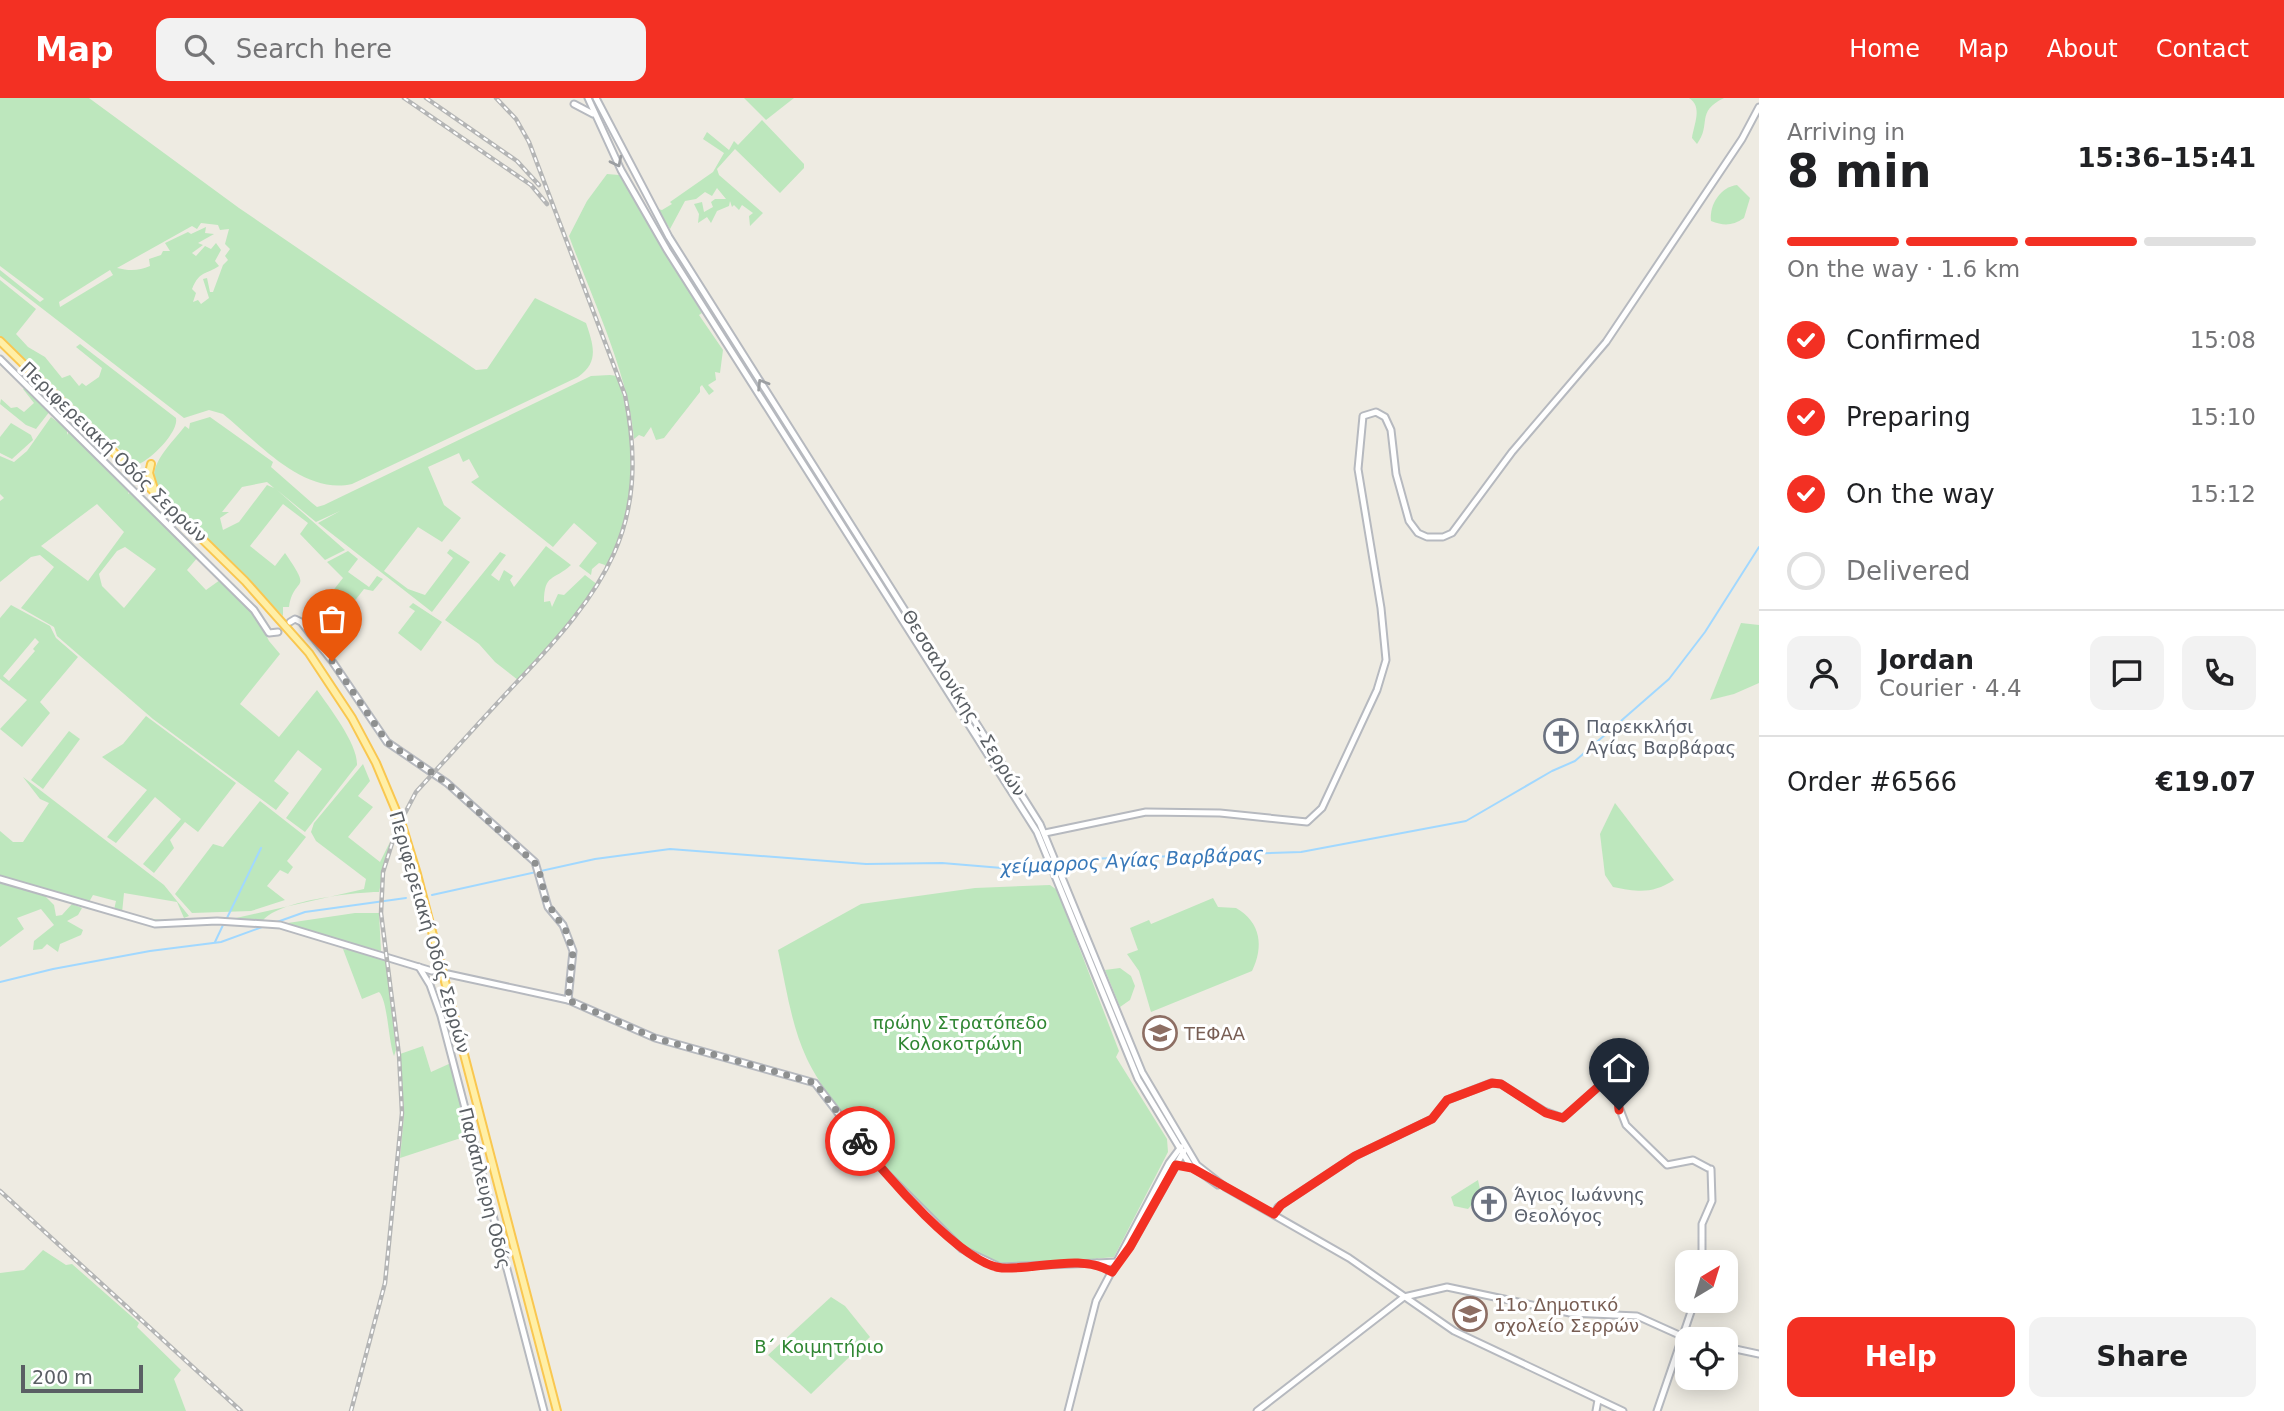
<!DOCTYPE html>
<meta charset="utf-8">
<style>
body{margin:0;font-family:"DejaVu Sans",sans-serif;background:#f2f2f2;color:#202124;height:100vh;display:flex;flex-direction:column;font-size:26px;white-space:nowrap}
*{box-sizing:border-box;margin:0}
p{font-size:23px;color:#757577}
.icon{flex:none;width:38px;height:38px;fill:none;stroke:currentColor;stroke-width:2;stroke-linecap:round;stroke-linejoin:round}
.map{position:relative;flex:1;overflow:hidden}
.sheet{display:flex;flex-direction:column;background:#fff;width:525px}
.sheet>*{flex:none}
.needle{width:46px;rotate:38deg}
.fabs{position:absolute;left:1675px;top:1152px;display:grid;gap:14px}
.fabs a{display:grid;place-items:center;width:63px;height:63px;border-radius:14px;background:#fff;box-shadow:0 4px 18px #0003;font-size:35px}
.scale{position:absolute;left:21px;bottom:18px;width:122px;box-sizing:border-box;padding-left:7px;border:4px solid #5a5f64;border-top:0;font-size:19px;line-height:24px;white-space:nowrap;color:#5a5f64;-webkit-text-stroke:5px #fff;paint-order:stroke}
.pin{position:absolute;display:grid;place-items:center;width:60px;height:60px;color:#fff;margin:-72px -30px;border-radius:50% 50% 50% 0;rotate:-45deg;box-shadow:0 0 7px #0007}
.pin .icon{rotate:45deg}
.courier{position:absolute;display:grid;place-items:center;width:70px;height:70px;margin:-35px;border:5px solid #f33023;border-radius:50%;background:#fff;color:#222;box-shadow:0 2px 9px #0007}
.overview em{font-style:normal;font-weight:800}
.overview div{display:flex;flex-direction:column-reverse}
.overview{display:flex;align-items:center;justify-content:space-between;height:119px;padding:0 28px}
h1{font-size:46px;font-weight:800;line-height:52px}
.bar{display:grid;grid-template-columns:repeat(4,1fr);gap:10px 7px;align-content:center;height:84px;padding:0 28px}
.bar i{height:9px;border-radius:5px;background:#e0e0e0}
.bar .current{background:#f33023}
.bar p{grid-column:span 4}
.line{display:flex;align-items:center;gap:18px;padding:0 28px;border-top:2px solid #e0e0e0}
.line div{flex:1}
.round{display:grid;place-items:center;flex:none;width:74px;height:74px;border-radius:14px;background:#f2f2f2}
ol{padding:0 28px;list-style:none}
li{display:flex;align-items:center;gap:21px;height:77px}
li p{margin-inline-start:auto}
li .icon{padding:7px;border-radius:50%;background:#f33023;color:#fff;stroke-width:4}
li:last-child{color:#757577}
li i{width:38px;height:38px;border:4px solid #e0e0e0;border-radius:50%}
.action{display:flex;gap:14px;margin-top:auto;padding:14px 28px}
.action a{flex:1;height:80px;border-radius:14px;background:#f33023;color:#fff;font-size:28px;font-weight:800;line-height:80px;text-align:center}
.action a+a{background:#f2f2f2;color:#202124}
header{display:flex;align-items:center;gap:42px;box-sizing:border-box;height:98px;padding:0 35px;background:#f33023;color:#fff}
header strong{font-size:33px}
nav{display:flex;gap:38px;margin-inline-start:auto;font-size:24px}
.search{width:490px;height:63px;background:#f2f2f2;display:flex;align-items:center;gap:18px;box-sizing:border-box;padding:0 24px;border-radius:14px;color:#757577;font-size:26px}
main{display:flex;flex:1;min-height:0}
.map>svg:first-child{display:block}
.green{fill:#bde7bd;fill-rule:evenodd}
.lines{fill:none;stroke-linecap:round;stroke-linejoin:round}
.stream{stroke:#a1d8ff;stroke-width:2}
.secondary-casing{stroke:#b6b9bf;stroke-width:9}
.primary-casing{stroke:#f9c750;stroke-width:10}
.secondary{stroke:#fff;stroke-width:5}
.primary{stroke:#ffefa6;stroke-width:6}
.rail-casing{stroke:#b4b5b5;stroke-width:4.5}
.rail{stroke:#fff;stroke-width:2;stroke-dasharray:5;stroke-linecap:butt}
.oneway{stroke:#9c9fa2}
.done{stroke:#8e9090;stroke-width:7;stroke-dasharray:0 12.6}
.route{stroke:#f33023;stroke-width:9}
.labels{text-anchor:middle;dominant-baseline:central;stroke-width:6;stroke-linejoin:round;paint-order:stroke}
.street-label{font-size:18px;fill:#5a5f64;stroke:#fff}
.worship-label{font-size:18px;fill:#5b616d;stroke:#fff;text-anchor:start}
.park-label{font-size:18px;fill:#2f8632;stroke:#fff}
.education-label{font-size:18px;fill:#785e54;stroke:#fff;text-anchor:start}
.water-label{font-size:19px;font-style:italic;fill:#3878b8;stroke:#fff}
</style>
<header>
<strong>Map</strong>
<div class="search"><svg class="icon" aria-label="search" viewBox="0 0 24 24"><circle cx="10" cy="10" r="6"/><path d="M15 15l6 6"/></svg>Search here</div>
<nav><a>Home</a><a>Map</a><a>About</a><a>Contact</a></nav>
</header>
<main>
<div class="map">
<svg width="1759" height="1313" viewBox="0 0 1759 1313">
<rect width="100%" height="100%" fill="#eeebe2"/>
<!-- green -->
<g class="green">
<path d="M 0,0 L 89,0 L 239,110 L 476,272 L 487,271 L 535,200 L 586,225 C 593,246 600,264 578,279 L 352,386 C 302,397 259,345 223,316 L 209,312 L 184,320 L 0,178 L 0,172 L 40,204 L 44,201 L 0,168 ZM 201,125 L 218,127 L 220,132 L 229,131 L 225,146 L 230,151 L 225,158 L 228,162 L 223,167 L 213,194 L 210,194 L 207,180 L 203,181 L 209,200 L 201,206 L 198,202 L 193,204 L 196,195 L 192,191 C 200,172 206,177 219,168 L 215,163 L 221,152 L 216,145 L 211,151 L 205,148 L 196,158 L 192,155 L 203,147 L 198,145 L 214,136 L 205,135 L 206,129 L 191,136 L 188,134 L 165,145 L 170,153 L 163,153 L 161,157 L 149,161 L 150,168 C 139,173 129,173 117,170 L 192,128 L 197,131 ZM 110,172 L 113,177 L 60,209 L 59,204 Z"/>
<path d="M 744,0 L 794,0 L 766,22 Z"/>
<path d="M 1689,0 L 1724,0 C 1695,14 1712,26 1697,46 L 1692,40 C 1694,26 1703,9 1689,0 Z"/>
<path d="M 762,22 L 804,66 L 804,70 L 780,95 L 735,51 L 717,71 L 719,77 L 763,115 L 750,128 L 749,118 L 753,115 L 742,107 L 739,112 L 734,107 L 732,109 L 730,103 L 729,108 L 717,113 L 711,125 L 707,119 L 698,125 L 699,116 L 694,106 L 702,104 L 704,114 L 713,109 L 711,104 L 715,101 L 726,101 L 717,90 L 712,98 L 705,94 L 696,101 L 685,103 L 670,131 L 658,111 L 662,112 L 672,106 L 670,104 L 713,74 L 724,55 L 703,41 L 707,34 L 729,52 L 734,43 L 738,47 Z"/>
<path d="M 607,76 L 619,77 L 702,215 L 699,217 L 723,252 L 720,275 L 715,274 L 716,282 L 708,287 L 714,293 L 709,297 L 702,287 L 700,289 L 700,294 L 664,340 L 656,342 L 651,329 L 644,339 L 639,337 L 634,341 C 629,277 592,200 569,138 L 587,103 Z"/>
<path d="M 1737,87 L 1750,100 L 1744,120 C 1732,128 1724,128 1711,123 C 1709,106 1721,89 1737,87 Z"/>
<path d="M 0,182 L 36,211 L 16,236 L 28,249 L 45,259 L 62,280 L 70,277 L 79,288 L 82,285 L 86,288 L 99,279 L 102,270 L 76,249 L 80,246 L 176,320 C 179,334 151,361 139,366 L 132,363 L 0,238 Z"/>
<path d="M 610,277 L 617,278 C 638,340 639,414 606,472 L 605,467 L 599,465 L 592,471 L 591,477 L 579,468 L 597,445 L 574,425 L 553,449 L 471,384 L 479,379 L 469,361 L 463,364 L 459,355 L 428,369 L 444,407 L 461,420 L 442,444 L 418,429 L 384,473 L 408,491 L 425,497 L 453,460 L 447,455 L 450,451 L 470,464 L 432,514 L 318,425 L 340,413 L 316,424 L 277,392 L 345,452 L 325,462 L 300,436 L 308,425 L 283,406 L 250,448 L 275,468 L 285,455 C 314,497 294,476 289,509 L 283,509 L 283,518 L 187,421 L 155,384 C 149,365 174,343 185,328 L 189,331 L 190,325 L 210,319 L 273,364 L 271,369 L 312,405 L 317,409 L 324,407 L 591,278 ZM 267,384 L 274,390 L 267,387 L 239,424 L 223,432 L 220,420 L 229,414 L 222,414 L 242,389 Z"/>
<path d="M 25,289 L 50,313 L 36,331 L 26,327 L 0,306 L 1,301 L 11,310 L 17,309 L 24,314 L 34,305 L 23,291 Z"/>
<path d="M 51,319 L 67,331 L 67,337 L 69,333 L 129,392 L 128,396 L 131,394 L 198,459 L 187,472 L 206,492 L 220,482 L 255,515 L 269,543 L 280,556 L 240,606 L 279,639 L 317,592 C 329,609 358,646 357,667 L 305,734 L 286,720 L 322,671 L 298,652 L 274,683 L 289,695 L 276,712 L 153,621 L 57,538 L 54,529 L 21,510 L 54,469 L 40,457 L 31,459 L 0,484 L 0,403 L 4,400 L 0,396 L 0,358 L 14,364 L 27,353 ZM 97,406 L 124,434 L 88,483 L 41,448 ZM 125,449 L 156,471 L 124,510 L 102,488 L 99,476 L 117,453 Z"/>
<path d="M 11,325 L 31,337 L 33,342 L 12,361 L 0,355 L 0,339 Z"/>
<path d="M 546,448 L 571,467 C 554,483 544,475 544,504 L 550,503 L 552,509 L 558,496 L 564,497 L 585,477 L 598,487 L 565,532 L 518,582 L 495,564 L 479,546 L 445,522 L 500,454 L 506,457 L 491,477 L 499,483 L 504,472 L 513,478 L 510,482 L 514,489 Z"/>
<path d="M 348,453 L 358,461 L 348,474 L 369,489 L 377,478 L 383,481 L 373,493 L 364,491 L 338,524 L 320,509 L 343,480 L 327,464 Z"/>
<path d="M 413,505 L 442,524 L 421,553 L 398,535 L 415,513 L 409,509 Z"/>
<path d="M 11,507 L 50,528 L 56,540 L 78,559 L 40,604 L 50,615 L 22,649 L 0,631 L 27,602 L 0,581 L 0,520 ZM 35,540 L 39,544 L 33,551 L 35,553 L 9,583 L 3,578 Z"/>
<path d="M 1741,525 L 1759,527 L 1759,585 L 1734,596 L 1710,602 Z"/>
<path d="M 146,618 L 236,685 L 198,734 L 185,724 L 170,742 L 174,750 L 154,775 L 143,766 L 181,721 L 155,699 L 116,745 L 107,739 L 147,692 L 102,659 L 123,646 Z"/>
<path d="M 69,633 L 80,641 L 43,691 L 31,682 Z"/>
<path d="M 363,666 L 370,683 L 358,698 L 373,709 L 348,739 L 380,764 L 390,744 L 379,794 C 355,794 274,803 262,824 L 208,821 L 236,820 L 364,791 L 366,781 L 316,743 L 311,734 L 314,725 Z"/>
<path d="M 23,679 L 164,787 L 189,818 L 184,820 L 177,804 L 124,795 L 122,815 C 146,820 166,825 190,821 C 164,833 130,818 103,811 L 114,812 L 116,803 L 93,797 L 89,804 L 97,809 L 0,779 L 0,733 L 13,744 L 23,744 L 49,705 L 40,701 Z"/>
<path d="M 260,703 L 306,739 L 287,763 L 293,769 L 288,776 L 280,772 L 267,788 L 285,802 L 251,813 L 192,815 L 175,796 L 213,746 L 223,749 Z"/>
<path d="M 1615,705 L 1674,782 C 1652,796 1639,794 1613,789 L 1605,777 L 1600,736 Z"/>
<path d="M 0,783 L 44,797 L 54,807 L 56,818 L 62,817 L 72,806 L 82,810 L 78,817 L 67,823 L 83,832 L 81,837 L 60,846 L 58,854 L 47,846 L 42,851 L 33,852 L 34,843 L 54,827 L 41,811 L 17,820 L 24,831 L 0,849 Z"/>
<path d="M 1050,787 L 1057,792 L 1119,953 L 1116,959 L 1167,1041 L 1168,1054 L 1114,1159 C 1092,1161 1014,1170 997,1165 C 942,1150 831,1012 807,961 C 791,927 786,888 778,852 L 861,806 L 975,790 Z"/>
<path d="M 1213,800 L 1218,809 L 1236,810 C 1261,824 1264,849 1252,873 L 1151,914 L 1139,873 L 1127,856 L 1138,852 L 1130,830 L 1149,822 L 1151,826 Z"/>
<path d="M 355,815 L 379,815 L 381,853 L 281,826 Z"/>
<path d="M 343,851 L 381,858 L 386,865 L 396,952 L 394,958 C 388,942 388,903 379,894 L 362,901 Z"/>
<path d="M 1120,870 L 1131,878 L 1135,888 L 1130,902 L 1120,909 L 1105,872 Z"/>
<path d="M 423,948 L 431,974 L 451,965 L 470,1037 L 400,1060 L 404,1017 L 400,956 Z"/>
<path d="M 1478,1082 L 1481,1096 L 1468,1111 L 1454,1108 L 1451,1099 Z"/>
<path d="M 43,1152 L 66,1167 L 72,1166 L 139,1225 L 137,1229 L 181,1272 L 174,1281 L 186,1313 L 0,1313 L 0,1175 L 24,1172 Z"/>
<path d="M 831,1199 L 845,1208 L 870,1239 L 811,1296 L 768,1257 Z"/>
</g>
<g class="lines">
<!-- stream -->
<g class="stream">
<path d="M 432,797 L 595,761 L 670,751 L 866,766 L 942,765 L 1002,770 L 1085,761 L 1301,754 L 1466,723 L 1552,673 L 1575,663 L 1669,581 L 1705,534 L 1759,449"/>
<path d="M 226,822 L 261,750"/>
<path d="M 277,824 L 305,814 L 406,800"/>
<path d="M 215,844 L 223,827"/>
<path d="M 0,884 L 53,871 L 150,853 L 221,844 L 265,828"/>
</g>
<!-- secondary casing -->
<g class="secondary-casing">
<g id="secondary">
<path d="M 588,0 L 621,72 L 667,152 L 1037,734 L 1138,981 L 1190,1067 L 1218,1087"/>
<path d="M 596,0 L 669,139 L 1040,726 L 1142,974 L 1197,1067 L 1225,1089 L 1349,1160 L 1454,1233 L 1623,1313"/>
<path d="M 574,6 L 593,16"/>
<path d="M 0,261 L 254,512 L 269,535 L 278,534"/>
<path d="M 290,524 L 295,521 L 301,524 L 332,563 L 387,644 L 447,685 L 535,764 L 548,809 L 563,827 L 573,853 L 568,902"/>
<path d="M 1045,735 L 1146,714 L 1220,715 L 1307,724 L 1322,710 L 1377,592 L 1386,562 L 1381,510 L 1358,371 L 1363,318 L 1376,314 L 1385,319 L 1391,332 L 1396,376 L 1409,423 L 1418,435 L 1427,439 L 1443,439 L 1452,435 L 1512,354 L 1606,244 L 1742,41 L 1759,9"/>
<path d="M 0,781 L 155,826 L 217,823 L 280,827 L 432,873"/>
<path d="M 419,869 L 430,887 L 441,918 L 544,1313"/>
<path d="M 448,876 L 568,902 L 655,940 L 815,985 L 878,1067 L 962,1151 L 1000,1169 L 1097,1165 L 1112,1174"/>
<path d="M 1274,1116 L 1278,1109 L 1355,1058 L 1432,1021 L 1447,1002 L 1491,985 L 1501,986 L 1544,1013 L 1563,1020 L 1616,973 L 1619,1009 L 1626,1027 L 1667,1067 L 1693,1062 L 1708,1070"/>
<path d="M 1120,1160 L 1130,1149 L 1184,1053"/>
<path d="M 1702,1164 L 1702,1126 L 1712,1103 L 1711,1071"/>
<path d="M 1097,1165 L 1117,1164"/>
<path d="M 1726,1249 L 1759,1256"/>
<path d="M 1068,1313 L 1096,1203 L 1169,1065 L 1181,1049"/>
<path d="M 1257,1313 L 1404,1199 L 1447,1189 L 1570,1215 L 1637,1218 L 1688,1241"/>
<path d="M 1596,1313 L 1598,1302"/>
<path d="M 1657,1313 L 1695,1202"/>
</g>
</g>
<!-- primary casing -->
<g class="primary-casing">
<g id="primary">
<path d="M 0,243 L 245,483 L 309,555 L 352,620 L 376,665 L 402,727 L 417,776 L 557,1313"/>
<path d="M 151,366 L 149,375 L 154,391"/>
</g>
</g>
<!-- secondary -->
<use href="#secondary" class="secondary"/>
<!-- primary -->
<use href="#primary" class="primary"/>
<!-- rail casing -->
<g class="rail-casing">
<g id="rail">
<path d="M 404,0 L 531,87 L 547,106"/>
<path d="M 426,0 L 517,63 L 539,87"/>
<path d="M 403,719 L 416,694 C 450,657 483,620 517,584 C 604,492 652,430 625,297 L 529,44 L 516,21 L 496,0"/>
<path d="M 0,1093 L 241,1313"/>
<path d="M 351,1313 L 385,1185 L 402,1015 L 399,957 L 381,815 L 383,774 L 394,739"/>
</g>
</g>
<!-- rail -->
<use href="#rail" class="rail"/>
</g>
<!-- one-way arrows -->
<defs><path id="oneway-chevron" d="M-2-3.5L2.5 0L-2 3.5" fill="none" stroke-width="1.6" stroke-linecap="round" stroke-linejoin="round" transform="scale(1.75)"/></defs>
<g class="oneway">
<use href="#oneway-chevron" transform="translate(617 64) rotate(63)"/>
<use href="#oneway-chevron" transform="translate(762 286) rotate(-122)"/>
</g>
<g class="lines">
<!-- done -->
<path class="done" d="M 332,563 L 387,644 L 447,685 L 538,768 L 546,803 L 566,833 L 573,853 L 568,902 L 655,940 L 815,985 L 860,1043"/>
<!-- route -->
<path class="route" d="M 860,1043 C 883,1075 963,1167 1002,1170 C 1037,1172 1081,1155 1112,1174 L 1130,1149 L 1176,1067 L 1192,1070 L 1274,1116 L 1281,1107 L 1355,1058 L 1432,1021 L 1447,1002 L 1492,985 L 1501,986 L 1546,1015 L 1563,1020 L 1616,973 L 1619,1012"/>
</g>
<!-- icons -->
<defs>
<g id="church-ring" transform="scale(1.75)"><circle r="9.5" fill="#fff" stroke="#6b7280" stroke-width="1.5"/><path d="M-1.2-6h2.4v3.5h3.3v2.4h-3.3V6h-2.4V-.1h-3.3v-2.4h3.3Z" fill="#6b7280"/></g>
<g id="university-ring" transform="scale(1.75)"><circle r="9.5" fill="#fff" stroke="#8d6e63" stroke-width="1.5"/><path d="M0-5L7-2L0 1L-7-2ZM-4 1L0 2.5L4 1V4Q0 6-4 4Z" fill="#8d6e63"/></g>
<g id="school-ring" transform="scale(1.75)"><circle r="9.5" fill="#fff" stroke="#8d6e63" stroke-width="1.5"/><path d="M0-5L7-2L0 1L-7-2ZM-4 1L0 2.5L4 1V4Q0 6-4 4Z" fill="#8d6e63"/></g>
</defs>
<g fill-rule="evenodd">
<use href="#church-ring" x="1561" y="638"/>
<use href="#university-ring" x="1160" y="935"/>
<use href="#church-ring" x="1489" y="1106"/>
<use href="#school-ring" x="1470" y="1216"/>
</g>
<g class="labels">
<!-- street labels -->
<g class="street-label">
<text transform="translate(114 354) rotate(44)">Περιφερειακή Οδός Σερρών</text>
<text transform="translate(964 605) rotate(58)">Θεσσαλονίκης - Σερρών</text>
<text transform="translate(430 834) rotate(74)">Περιφερειακή Οδός Σερρών</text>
<text transform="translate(485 1090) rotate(76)">Παράπλευρη Οδός</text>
</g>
<!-- worship labels -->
<g class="worship-label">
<text x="1586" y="628">Παρεκκλήσι<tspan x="1586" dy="21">Αγίας Βαρβάρας</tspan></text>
<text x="1514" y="1096">Άγιος Ιωάννης<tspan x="1514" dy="21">Θεολόγος</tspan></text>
</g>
<!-- park labels -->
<g class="park-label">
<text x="960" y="924">πρώην Στρατόπεδο<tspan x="960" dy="21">Κολοκοτρώνη</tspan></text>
<text x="819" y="1248">Β΄ Κοιμητήριο</text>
</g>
<!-- education labels -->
<g class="education-label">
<text x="1184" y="935">ΤΕΦΑΑ</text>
<text x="1494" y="1206">11ο Δημοτικό<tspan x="1494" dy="21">σχολείο Σερρών</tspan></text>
</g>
<!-- water labels -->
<g class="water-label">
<text transform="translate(1132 762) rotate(-3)">χείμαρρος Αγίας Βαρβάρας</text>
</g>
</g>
</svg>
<div class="fabs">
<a><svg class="needle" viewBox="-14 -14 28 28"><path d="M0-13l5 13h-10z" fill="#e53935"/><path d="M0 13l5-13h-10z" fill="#757577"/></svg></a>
<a><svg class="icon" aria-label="locate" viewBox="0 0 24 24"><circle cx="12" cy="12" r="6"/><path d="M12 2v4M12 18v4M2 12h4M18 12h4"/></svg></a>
</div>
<div class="scale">200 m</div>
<div class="pin" style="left:332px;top:563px;background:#ea580c"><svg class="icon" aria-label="bag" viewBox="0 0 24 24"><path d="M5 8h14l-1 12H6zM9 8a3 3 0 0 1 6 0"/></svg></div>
<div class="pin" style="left:1619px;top:1012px;background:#1f2937"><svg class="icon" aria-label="home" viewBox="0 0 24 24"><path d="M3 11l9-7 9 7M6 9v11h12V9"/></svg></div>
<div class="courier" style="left:860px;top:1043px"><svg class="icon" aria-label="bike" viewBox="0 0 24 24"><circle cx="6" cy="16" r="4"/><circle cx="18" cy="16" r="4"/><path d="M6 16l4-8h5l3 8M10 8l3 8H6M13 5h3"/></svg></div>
</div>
<section class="sheet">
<div class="overview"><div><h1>8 min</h1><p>Arriving in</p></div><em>15:36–15:41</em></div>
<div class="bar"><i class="current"></i><i class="current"></i><i class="current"></i><i></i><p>On the way · 1.6 km</p></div>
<ol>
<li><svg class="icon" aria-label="check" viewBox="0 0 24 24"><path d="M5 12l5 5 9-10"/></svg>Confirmed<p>15:08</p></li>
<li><svg class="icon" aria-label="check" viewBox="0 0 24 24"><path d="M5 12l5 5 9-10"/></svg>Preparing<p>15:10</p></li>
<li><svg class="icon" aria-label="check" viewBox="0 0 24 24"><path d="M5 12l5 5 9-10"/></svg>On the way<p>15:12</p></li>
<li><i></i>Delivered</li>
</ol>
<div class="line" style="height:126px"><a class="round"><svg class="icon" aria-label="person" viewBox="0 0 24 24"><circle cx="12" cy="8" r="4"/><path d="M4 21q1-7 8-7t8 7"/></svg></a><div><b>Jordan</b><p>Courier · 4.4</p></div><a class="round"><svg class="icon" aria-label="chat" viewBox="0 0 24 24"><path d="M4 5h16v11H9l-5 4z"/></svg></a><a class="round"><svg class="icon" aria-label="phone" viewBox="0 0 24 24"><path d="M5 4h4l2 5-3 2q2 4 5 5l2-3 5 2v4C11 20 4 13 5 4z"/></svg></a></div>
<div class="line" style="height:91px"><div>Order #6566</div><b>€19.07</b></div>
<div class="action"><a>Help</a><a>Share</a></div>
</section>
</main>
